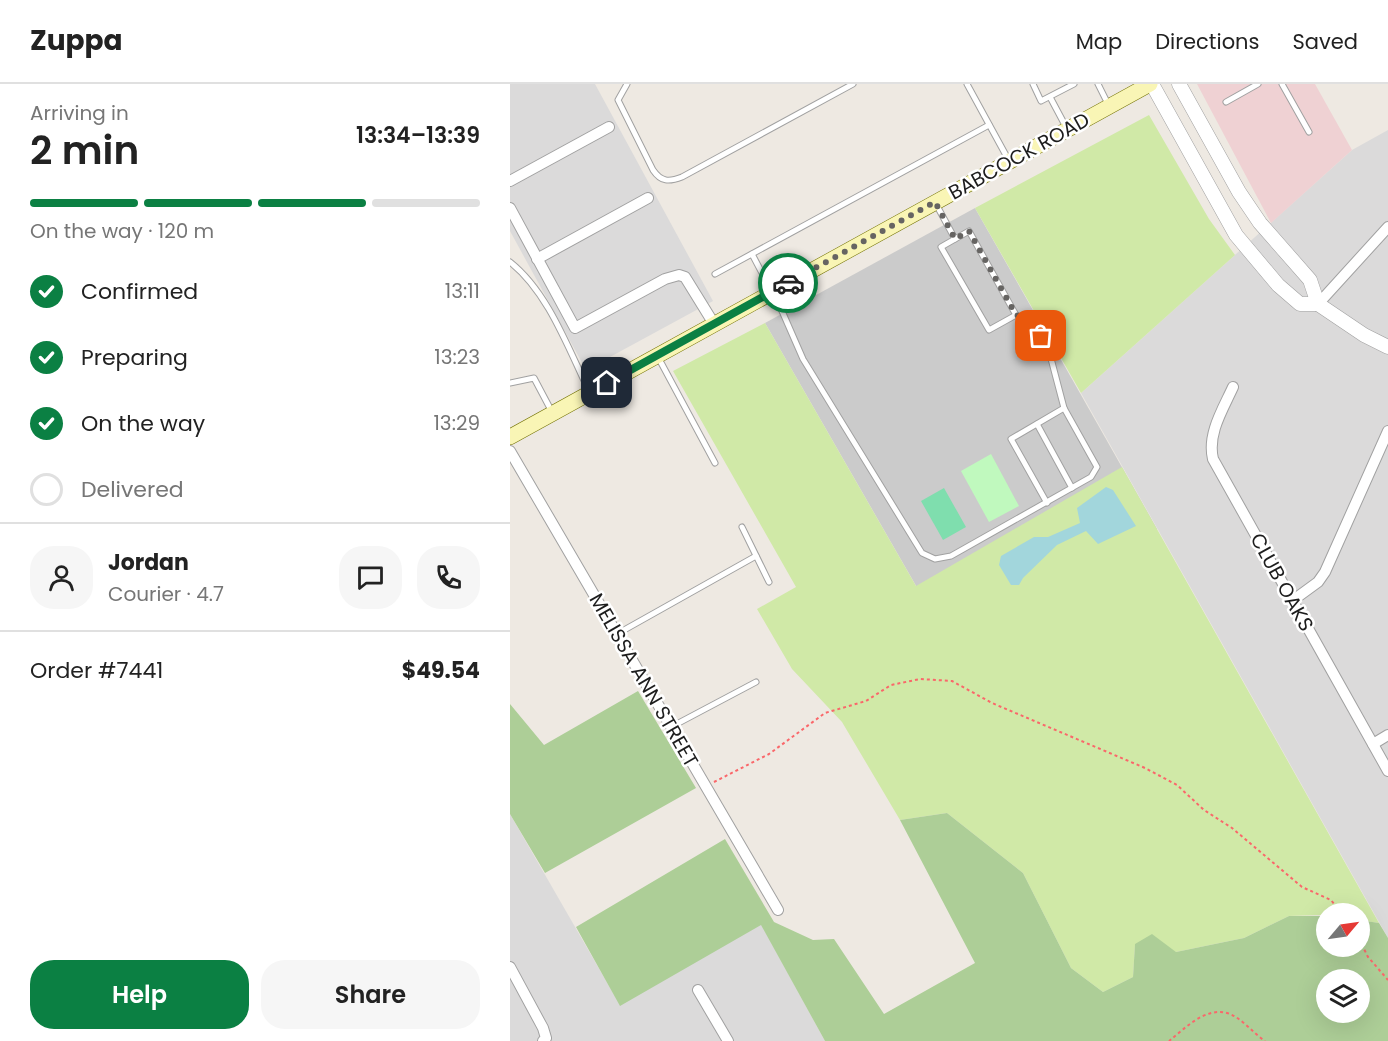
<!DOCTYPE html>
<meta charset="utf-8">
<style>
body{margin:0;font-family:Poppins,sans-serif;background:#f6f6f6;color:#222;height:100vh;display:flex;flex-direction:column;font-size:22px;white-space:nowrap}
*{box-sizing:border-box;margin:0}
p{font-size:20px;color:#767676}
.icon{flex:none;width:33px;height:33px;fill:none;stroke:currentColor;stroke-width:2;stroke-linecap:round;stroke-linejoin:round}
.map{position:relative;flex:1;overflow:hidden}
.side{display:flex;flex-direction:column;background:#fff;width:510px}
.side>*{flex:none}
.needle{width:39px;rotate:61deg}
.fabs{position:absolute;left:806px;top:819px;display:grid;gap:12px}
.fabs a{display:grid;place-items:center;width:54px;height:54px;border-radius:50%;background:#fff;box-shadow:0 6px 24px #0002;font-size:30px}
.pin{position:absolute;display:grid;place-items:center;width:51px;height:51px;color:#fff;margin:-26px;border-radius:12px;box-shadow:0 3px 9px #0006}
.courier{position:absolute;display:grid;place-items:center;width:60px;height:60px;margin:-30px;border:4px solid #0b8043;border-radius:50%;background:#fff;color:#222;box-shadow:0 2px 8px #0007}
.head em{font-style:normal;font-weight:600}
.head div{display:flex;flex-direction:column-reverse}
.head{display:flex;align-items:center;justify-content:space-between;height:102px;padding:0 30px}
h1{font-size:39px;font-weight:600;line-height:45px}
.bar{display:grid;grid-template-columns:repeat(4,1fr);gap:9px 6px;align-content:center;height:72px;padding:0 30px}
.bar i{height:8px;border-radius:4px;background:#e0e0e0}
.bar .active{background:#0b8043}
.bar p{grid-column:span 4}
.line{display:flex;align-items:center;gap:15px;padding:0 30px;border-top:2px solid #e0e0e0}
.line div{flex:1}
.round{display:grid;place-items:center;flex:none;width:63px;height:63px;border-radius:24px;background:#f6f6f6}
ol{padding:0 30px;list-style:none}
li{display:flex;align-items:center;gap:18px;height:66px}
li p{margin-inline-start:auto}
li .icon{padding:6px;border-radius:50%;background:#0b8043;color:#fff;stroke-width:4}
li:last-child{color:#767676}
li i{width:33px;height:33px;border:3px solid #e0e0e0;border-radius:50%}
.primary-button{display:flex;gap:12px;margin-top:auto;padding:12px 30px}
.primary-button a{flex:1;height:69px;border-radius:24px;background:#0b8043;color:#fff;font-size:24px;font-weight:600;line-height:69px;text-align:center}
.primary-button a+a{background:#f6f6f6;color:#222}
header{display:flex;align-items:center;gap:36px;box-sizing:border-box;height:84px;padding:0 30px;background:#fff;border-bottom:2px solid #e0e0e0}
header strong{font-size:28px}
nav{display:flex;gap:33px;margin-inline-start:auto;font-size:21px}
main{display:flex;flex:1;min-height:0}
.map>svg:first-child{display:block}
.residential{fill:#dbdada}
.commercial{fill:#efd1d3}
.religious{fill:#cbcbcb}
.grass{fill:#d0e9a7}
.forest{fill:#adce97;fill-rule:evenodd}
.park{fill:#c0f9be}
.pitch{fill:#7fdeae}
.water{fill:#a2d6dc}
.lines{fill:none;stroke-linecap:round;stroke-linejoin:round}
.service-casing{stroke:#a1a1a1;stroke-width:7}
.minor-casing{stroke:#a1a1a1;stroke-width:12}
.tertiary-casing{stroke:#a1a1a1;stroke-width:15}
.secondary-casing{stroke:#737204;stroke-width:16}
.path{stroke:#fa676a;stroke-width:2;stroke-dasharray:3 3;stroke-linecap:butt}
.service{stroke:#fff;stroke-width:5}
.minor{stroke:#fff;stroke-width:10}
.tertiary{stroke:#fff;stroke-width:14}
.secondary{stroke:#f9f5b5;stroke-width:15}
.done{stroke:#666462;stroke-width:6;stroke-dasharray:0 10.8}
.route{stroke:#0b8043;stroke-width:8}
.labels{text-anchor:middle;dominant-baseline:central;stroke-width:5;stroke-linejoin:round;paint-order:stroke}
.street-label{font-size:20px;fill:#1d1d1d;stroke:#fff}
</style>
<header>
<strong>Zuppa</strong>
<nav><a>Map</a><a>Directions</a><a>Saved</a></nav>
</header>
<main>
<section class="side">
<div class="head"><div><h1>2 min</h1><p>Arriving in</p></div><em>13:34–13:39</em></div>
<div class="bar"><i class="active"></i><i class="active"></i><i class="active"></i><i></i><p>On the way · 120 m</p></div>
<ol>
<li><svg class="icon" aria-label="check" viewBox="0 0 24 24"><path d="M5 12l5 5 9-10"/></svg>Confirmed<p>13:11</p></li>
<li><svg class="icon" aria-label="check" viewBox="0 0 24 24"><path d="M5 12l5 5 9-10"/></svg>Preparing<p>13:23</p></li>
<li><svg class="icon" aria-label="check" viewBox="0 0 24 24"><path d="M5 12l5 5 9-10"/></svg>On the way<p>13:29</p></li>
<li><i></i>Delivered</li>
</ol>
<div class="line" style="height:108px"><a class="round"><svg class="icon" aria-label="person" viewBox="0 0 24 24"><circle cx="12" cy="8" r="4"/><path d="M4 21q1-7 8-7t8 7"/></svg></a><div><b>Jordan</b><p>Courier · 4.7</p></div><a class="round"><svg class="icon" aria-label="chat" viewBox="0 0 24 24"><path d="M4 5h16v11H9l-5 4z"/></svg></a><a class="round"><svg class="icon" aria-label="phone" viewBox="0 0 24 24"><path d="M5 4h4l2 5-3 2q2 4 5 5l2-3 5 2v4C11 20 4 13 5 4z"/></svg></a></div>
<div class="line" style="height:78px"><div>Order #7441</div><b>$49.54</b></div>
<div class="primary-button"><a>Help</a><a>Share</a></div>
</section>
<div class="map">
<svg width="878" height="957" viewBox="0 0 878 957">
<rect width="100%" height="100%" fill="#eee9e2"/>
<!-- residential -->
<g class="residential">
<path d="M 0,0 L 85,0 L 203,217 L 76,286 L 0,147 Z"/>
<path d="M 878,46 L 878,854 L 571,309 L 842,66 Z"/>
<path d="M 0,730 L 110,921 L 251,840 L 315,957 L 0,957 Z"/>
</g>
<!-- commercial -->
<path class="commercial" d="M 687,0 L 805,0 L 842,66 L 761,139 Z"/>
<!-- religious -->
<path class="religious" d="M 465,124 L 647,445 L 440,561 L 255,239 Z"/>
<!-- grass -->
<g class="grass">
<path d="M 639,31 L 699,135 L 725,171 L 571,309 L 465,124 Z"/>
<path d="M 255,239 L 406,502 L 612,383 L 869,839 L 849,836 L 849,830 L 779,832 L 734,854 L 666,868 L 625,861 L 623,893 L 593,908 L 561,884 L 513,789 L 437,729 L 390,736 L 332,638 L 282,585 L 247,525 L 286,503 L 163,287 Z"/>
</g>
<!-- forest -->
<g class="forest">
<path d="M 128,607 L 186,704 L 35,789 L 0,730 L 0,620 L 34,661 Z"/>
<path d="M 437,729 L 513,789 L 561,884 L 593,908 L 623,893 L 625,860 L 642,850 L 666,868 L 734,854 L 779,832 L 814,832 L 816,862 L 849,862 L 849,836 L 869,839 L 878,854 L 878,957 L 315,957 L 251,841 L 110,922 L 66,843 L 215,755 L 264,838 L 303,856 L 324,855 L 374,930 L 465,879 L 390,736 ZM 816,896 L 849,896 L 849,928 L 816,928 Z"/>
</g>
<!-- park -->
<path class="park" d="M 481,370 L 509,422 L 479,438 L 451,387 Z"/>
<!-- pitch -->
<path class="pitch" d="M 434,404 L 456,443 L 433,456 L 411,417 Z"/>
<!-- water -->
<path class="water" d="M 596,403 L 603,406 L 626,442 L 588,460 L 576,447 L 547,461 L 513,494 L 509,501 L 501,501 L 489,481 L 491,472 L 524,453 L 538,453 L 570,439 L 567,424 Z"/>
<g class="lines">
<!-- service casing -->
<g class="service-casing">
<g id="service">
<path d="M 117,0 L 108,16 L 143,86 C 151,98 159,98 172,93 L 343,0"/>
<path d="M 457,0 L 498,75"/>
<path d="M 523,0 L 531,17 L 564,0"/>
<path d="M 588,0 L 598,20"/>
<path d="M 772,0 L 799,48"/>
<path d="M 540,13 L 556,43"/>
<path d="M 716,18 L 748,0"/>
<path d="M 445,155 L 431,163 L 479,246 L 506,231"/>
<path d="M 242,170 L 272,227 L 293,275 L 412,469 L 425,475 L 441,472 L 581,393 L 587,383 L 554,324 L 539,267 L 522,237 L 506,231 L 459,147 L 445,155 L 426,120"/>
<path d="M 0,178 C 38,208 58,264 79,307"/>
<path d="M 205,190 L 479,41"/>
<path d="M 148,273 L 205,379"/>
<path d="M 0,299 L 24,294 L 42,328"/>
<path d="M 527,340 L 562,404"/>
<path d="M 537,419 L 501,355 L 554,324"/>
<path d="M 232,443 L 259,498"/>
<path d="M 107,550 L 246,472"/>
<path d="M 161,643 L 246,598"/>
</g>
</g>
<!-- minor casing -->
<g class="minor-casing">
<g id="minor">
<path d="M 0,97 L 99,43"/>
<path d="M 0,124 L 65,244 L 155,195 L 169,191 L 175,193 L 204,240"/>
<path d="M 27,175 L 138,114"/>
<path d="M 808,220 L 878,143"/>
<path d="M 723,303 C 713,325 697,350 703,375 L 878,687"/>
<path d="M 0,367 L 268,826"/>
<path d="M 782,517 L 808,498 L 815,488 L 878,347"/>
<path d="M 863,660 L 878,651"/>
<path d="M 0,883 L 33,944 L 36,954 L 33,957"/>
<path d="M 188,906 L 218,957"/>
</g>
</g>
<!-- tertiary casing -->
<g class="tertiary-casing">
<g id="tertiary">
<path d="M 642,0 L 726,151 L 768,201 L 790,220 L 808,220"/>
<path d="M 669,0 L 729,108 L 750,139 L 800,196 L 808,220 L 854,251 L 878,263"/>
</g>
</g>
<!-- secondary casing -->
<g class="secondary-casing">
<path id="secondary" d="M 0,353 L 640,0"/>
</g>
<!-- path -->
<g class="path">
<path d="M 204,698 L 259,670 L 315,629 L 356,617 L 381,601 L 410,595 L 442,597 L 482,619 L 635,684 L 667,701 L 694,726 L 722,744 L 792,803 L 821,816 L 832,830"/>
<path d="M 849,855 L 858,873 L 878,896"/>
<path d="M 659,957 C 674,945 695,923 717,929 C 731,933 743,949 755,957"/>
</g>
<!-- service -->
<use href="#service" class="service"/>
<!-- minor -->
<use href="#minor" class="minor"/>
<!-- tertiary -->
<use href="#tertiary" class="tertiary"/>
<!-- secondary -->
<use href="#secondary" class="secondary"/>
</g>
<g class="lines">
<!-- done -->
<path class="done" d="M 278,199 L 425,118 L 445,155 L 459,147 L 506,231 L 522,237 L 531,252"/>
<!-- route -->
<path class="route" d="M 97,299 L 278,199"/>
</g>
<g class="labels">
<!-- street labels -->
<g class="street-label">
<text transform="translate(509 72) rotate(-29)">BABCOCK ROAD</text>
<text transform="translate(772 498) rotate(61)">CLUB OAKS</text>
<text transform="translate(134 596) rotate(60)">MELISSA ANN STREET</text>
</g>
</g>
</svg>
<div class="fabs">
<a><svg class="needle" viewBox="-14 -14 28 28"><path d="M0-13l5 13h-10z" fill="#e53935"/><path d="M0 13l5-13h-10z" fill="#767676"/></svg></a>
<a><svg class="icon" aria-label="layers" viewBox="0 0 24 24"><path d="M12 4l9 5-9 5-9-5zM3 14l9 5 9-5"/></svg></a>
</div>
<div class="pin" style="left:531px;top:252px;background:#ea580c"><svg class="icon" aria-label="bag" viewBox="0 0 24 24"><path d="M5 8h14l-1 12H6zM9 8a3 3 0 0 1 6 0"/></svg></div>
<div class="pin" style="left:97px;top:299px;background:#1f2937"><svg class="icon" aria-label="home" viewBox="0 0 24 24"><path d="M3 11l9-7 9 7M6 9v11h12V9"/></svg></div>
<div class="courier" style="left:278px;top:199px"><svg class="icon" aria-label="car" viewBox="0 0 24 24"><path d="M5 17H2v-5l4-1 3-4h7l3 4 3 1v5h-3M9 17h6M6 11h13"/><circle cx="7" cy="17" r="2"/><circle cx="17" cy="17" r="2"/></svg></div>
</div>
</main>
